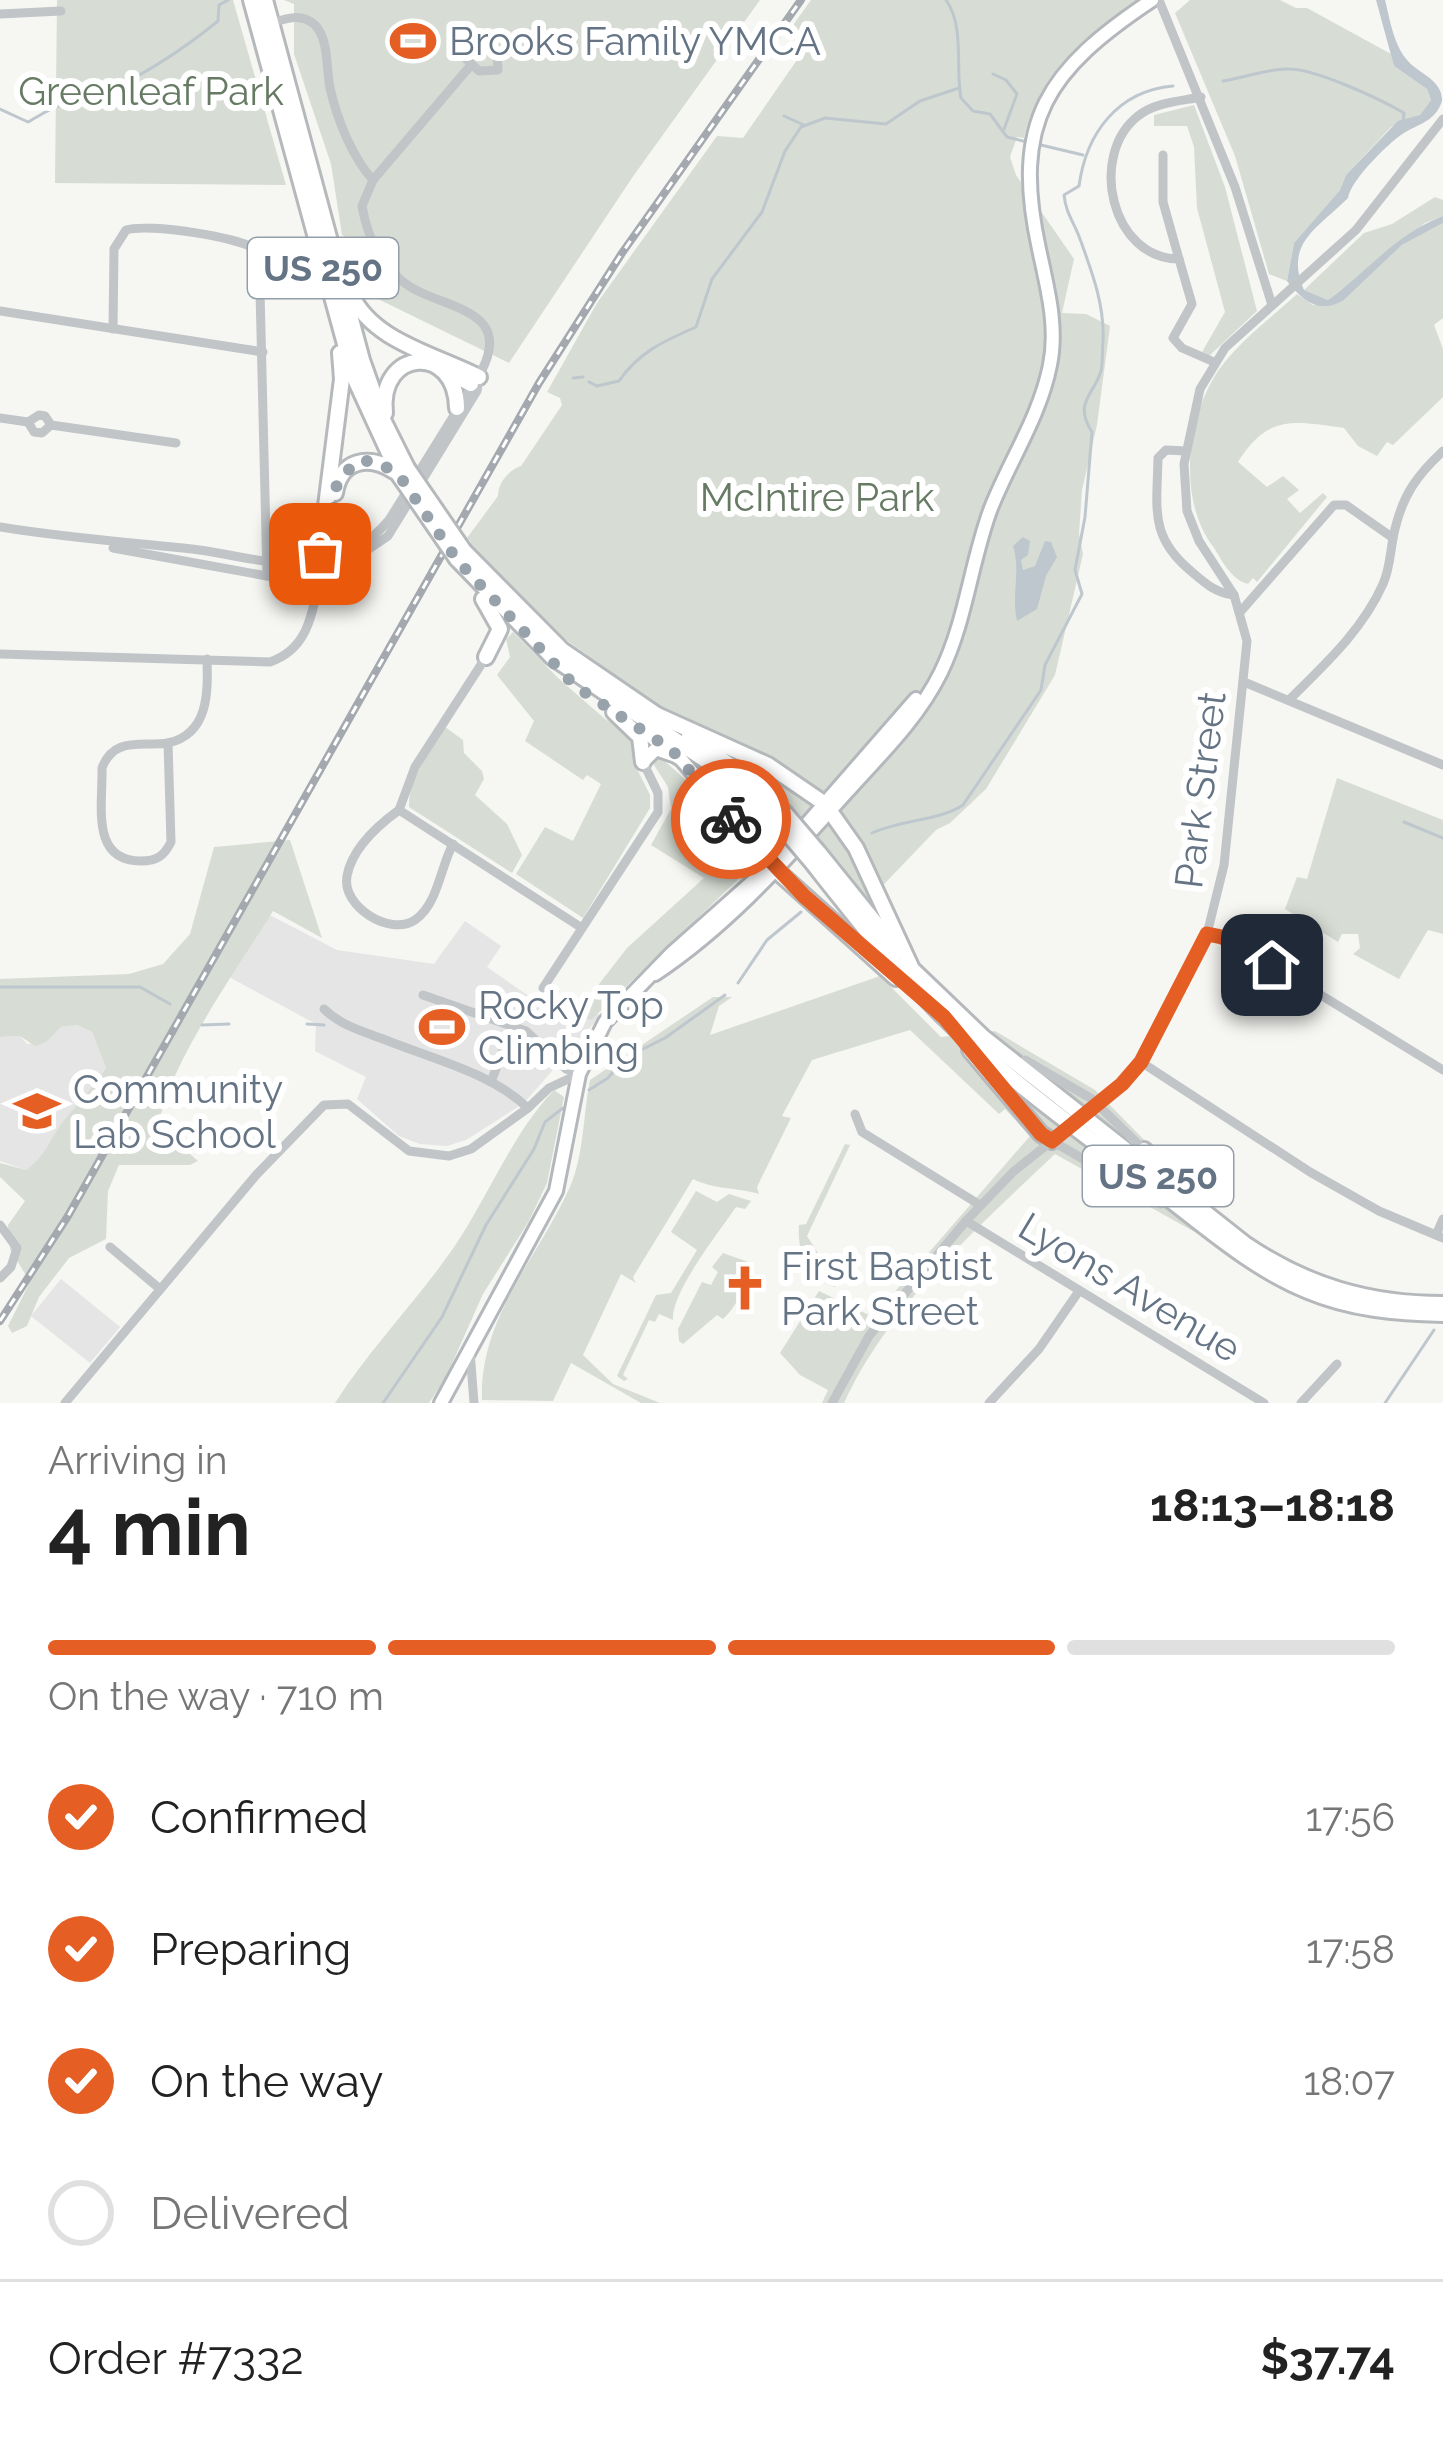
<!DOCTYPE html>
<meta charset="utf-8">
<style>
body{margin:0;font-family:Raleway,sans-serif;background:#f2f2f2;color:#222;height:100vh;display:flex;flex-direction:column;font-size:45px;white-space:nowrap}
*{box-sizing:border-box;margin:0}
p{font-size:39px;color:#767676}
.icon{flex:none;width:66px;height:66px;fill:none;stroke:currentColor;stroke-width:2;stroke-linecap:round;stroke-linejoin:round}
.map{position:relative;height:1403px;overflow:hidden}
.side{display:flex;flex-direction:column;background:#fff;flex:1}
.side>*{flex:none}
.pin{position:absolute;display:grid;place-items:center;width:102px;height:102px;color:#fff;margin:-51px;border-radius:24px;box-shadow:0 6px 18px #0006}
.courier{position:absolute;display:grid;place-items:center;width:120px;height:120px;margin:-60px;border:9px solid #e55e24;border-radius:50%;background:#fff;color:#222;box-shadow:0 3px 15px #0007}
.head em{font-style:normal;font-weight:700}
.head div{display:flex;flex-direction:column-reverse}
.head{display:flex;align-items:center;justify-content:space-between;height:204px;padding:0 48px}
h1{font-size:78px;font-weight:700;line-height:90px}
.bar{display:grid;grid-template-columns:repeat(4,1fr);gap:18px 12px;align-content:center;height:144px;padding:0 48px}
.bar i{height:15px;border-radius:9px;background:#e0e0e0}
.bar .on{background:#e55e24}
.bar p{grid-column:span 4}
.line{display:flex;align-items:center;gap:30px;padding:0 48px;border-top:3px solid #e0e0e0}
.line div{flex:1}
ol{padding:0 48px;list-style:none}
li{display:flex;align-items:center;gap:36px;height:132px}
li p{margin-inline-start:auto}
li .icon{padding:12px;border-radius:50%;background:#e55e24;color:#fff;stroke-width:4}
li:last-child{color:#767676}
li i{width:66px;height:66px;border:6px solid #e0e0e0;border-radius:50%}
.map>svg:first-child{display:block}
.built{fill:#e4e5e4}
.green{fill:#d7ddd4}
.water{fill:#bec7cd}
.lines{fill:none;stroke-linecap:round;stroke-linejoin:round}
.stream{stroke:#bec7cd;stroke-width:3}
.major-casing{stroke:#b4b8bc;stroke-width:18}
.highway-casing{stroke:#b6b9bc;stroke-width:20}
.minor{stroke:#c1c5c8;stroke-width:9}
.major{stroke:#fff;stroke-width:12}
.highway{stroke:#fff;stroke-width:14}
.rail-casing{stroke:#a4a9af;stroke-width:8}
.rail{stroke:#fff;stroke-width:3;stroke-dasharray:9;stroke-linecap:butt}
.highway-bridge-casing{stroke:#b6b9bc;stroke-width:20;stroke-linecap:butt}
.minor-bridge{stroke:#c1c5c8;stroke-width:9}
.highway-bridge{stroke:#fff;stroke-width:14}
.done{stroke:#98a2ab;stroke-width:12;stroke-dasharray:0 21.6}
.route{stroke:#e55e24;stroke-width:15}
.labels{text-anchor:middle;dominant-baseline:central;stroke-width:12;stroke-linejoin:round;paint-order:stroke}
.shield{fill:#fff;stroke:#939ea9;stroke-width:3}
.shield-label{font-size:36px;font-weight:bold;fill:#657484}
.poi-label{font-size:39px;fill:#657484;stroke:#fff;text-anchor:start}
.park-label{font-size:39px;fill:#677b64;stroke:#fff}
.street-label{font-size:39px;fill:#657484;stroke:#fff}
</style>
<div class="map">
<svg width="1443" height="1403" viewBox="0 0 1443 1403">
<rect width="100%" height="100%" fill="#f6f6f3"/>
<!-- built -->
<g class="built">
<path d="M 264,912 L 337,950 L 434,964 L 465,921 L 501,946 L 487,967 L 530,997 L 601,1015 L 524,1103 L 466,1140 L 447,1146 L 420,1144 L 399,1136 L 357,1099 L 366,1077 L 315,1051 L 316,1024 L 229,977 Z"/>
<path d="M 77,1025 L 92,1032 L 106,1068 L 87,1097 L 62,1124 L 41,1160 L 26,1170 L 0,1161 L 0,1037 L 20,1036 L 27,1044 L 46,1042 L 60,1027 Z"/>
<path d="M 61,1279 L 120,1327 L 90,1363 L 31,1316 Z"/>
</g>
<!-- green -->
<g class="green">
<path d="M 57,0 L 233,0 L 286,185 L 55,183 Z"/>
<path d="M 284,0 L 760,0 L 634,175 L 509,363 L 380,300 L 357,273 L 366,261 L 360,245 L 342,235 L 331,164 L 294,54 L 294,4 Z"/>
<path d="M 811,0 L 1140,0 C 1083,40 1041,68 1024,138 L 1017,137 L 1010,157 L 1016,175 L 1074,259 L 1062,313 L 1086,314 L 1110,326 L 1097,425 L 1082,490 L 1079,534 L 1083,554 L 1055,675 L 986,789 L 950,823 L 936,830 L 865,904 L 785,801 L 762,780 L 548,627 L 467,548 L 471,542 L 467,538 L 498,496 C 498,481 511,469 521,466 L 562,405 L 560,398 L 547,392 L 597,303 L 717,136 L 743,138 L 799,57 L 791,28 Z"/>
<path d="M 1190,0 L 1280,0 L 1296,8 L 1307,8 L 1391,54 L 1394,66 L 1427,89 L 1431,100 L 1420,115 L 1391,127 L 1346,175 L 1340,190 L 1294,243 L 1287,281 L 1269,274 L 1235,156 L 1175,13 Z"/>
<path d="M 1194,105 L 1225,187 L 1257,311 L 1209,356 L 1202,352 L 1225,312 L 1197,208 L 1194,147 L 1187,126 L 1154,126 L 1154,115 Z"/>
<path d="M 1435,197 L 1443,200 L 1443,216 L 1425,223 L 1328,300 L 1304,290 L 1364,233 L 1392,224 Z"/>
<path d="M 1443,223 L 1443,318 L 1434,325 L 1443,349 L 1443,397 L 1393,445 L 1387,442 L 1377,456 L 1358,446 L 1344,428 C 1294,421 1268,414 1238,462 L 1267,487 L 1283,476 L 1299,490 L 1287,499 L 1300,513 L 1323,493 L 1327,497 L 1257,582 L 1253,578 L 1248,584 C 1231,580 1222,560 1212,545 C 1178,499 1186,419 1218,371 C 1239,341 1271,318 1297,294 L 1313,305 L 1344,300 L 1402,245 Z"/>
<path d="M 513,632 L 558,678 L 605,719 L 629,734 L 634,743 L 638,771 L 650,795 L 650,808 L 583,918 L 516,874 L 545,827 L 573,841 L 601,784 L 587,775 L 583,780 L 525,741 L 534,721 L 497,675 L 510,657 L 506,639 Z"/>
<path d="M 445,727 L 463,740 L 464,753 L 482,771 L 484,779 L 475,795 L 507,824 L 522,855 L 512,873 L 409,807 C 408,778 431,751 445,727 Z"/>
<path d="M 660,757 L 686,780 L 750,859 L 750,868 L 591,1020 L 575,1015 L 627,948 L 704,878 L 651,845 L 671,809 L 668,787 L 654,765 L 655,759 Z"/>
<path d="M 1337,778 L 1443,820 L 1443,934 L 1428,930 L 1399,979 L 1353,954 L 1360,948 L 1358,934 L 1342,934 L 1338,942 L 1285,909 L 1297,877 L 1307,879 Z"/>
<path d="M 290,840 L 322,938 L 273,911 C 244,959 151,1088 159,1140 L 173,1139 L 198,1161 L 190,1165 L 119,1165 L 108,1191 L 106,1239 L 69,1258 L 39,1297 L 27,1326 L 12,1333 L 8,1326 L 30,1282 L 10,1249 L 8,1225 L 25,1201 L 0,1177 L 0,1163 L 26,1170 C 45,1157 49,1141 62,1123 C 77,1104 93,1088 106,1068 L 92,1032 L 77,1025 L 61,1027 L 46,1042 L 35,1046 L 20,1036 L 0,1037 L 0,979 L 129,974 L 163,964 L 190,934 L 214,847 Z"/>
<path d="M 880,976 L 941,1037 L 995,1031 L 1095,1090 L 1223,1220 L 1209,1240 L 1055,1154 C 977,1228 889,1305 844,1403 L 822,1403 L 828,1390 L 800,1375 L 780,1353 L 819,1291 L 873,1317 L 1030,1136 L 1005,1109 L 999,1114 L 910,1030 L 812,1060 L 782,1116 L 791,1118 L 757,1187 L 759,1194 C 735,1187 715,1190 693,1179 L 633,1277 L 636,1283 L 621,1274 L 583,1355 L 613,1384 L 660,1403 L 641,1403 L 571,1363 L 553,1401 L 482,1400 C 479,1319 537,1259 569,1189 C 584,1157 583,1115 590,1080 L 713,997 L 732,997 L 719,1006 L 710,1035 Z"/>
<path d="M 554,1090 L 564,1097 L 547,1183 L 529,1221 L 483,1294 L 446,1377 L 429,1403 L 335,1403 C 370,1348 417,1301 454,1247 C 488,1197 512,1134 554,1090 Z"/>
<path d="M 845,1144 L 850,1145 L 807,1236 L 838,1284 L 835,1287 C 807,1278 797,1253 799,1225 L 806,1224 Z"/>
<path d="M 696,1191 L 717,1202 L 729,1194 L 751,1201 L 745,1209 L 736,1207 C 719,1232 670,1294 673,1320 L 659,1314 L 655,1322 L 649,1320 L 623,1375 L 628,1379 L 624,1381 L 617,1376 L 656,1295 L 671,1293 L 697,1250 L 671,1232 Z"/>
<path d="M 723,1253 L 751,1263 C 747,1282 738,1306 723,1319 L 717,1315 L 683,1344 L 679,1341 L 678,1329 L 702,1282 L 711,1285 L 718,1272 L 712,1267 Z"/>
</g>
<!-- water -->
<g class="water">
<path d="M 1376,0 L 1385,0 C 1390,20 1394,46 1408,61 C 1418,73 1443,80 1442,101 C 1436,119 1423,123 1409,130 C 1392,138 1350,181 1348,198 C 1317,229 1284,243 1304,290 L 1328,300 C 1368,271 1396,234 1443,216 L 1443,223 L 1402,245 L 1344,300 C 1319,315 1303,301 1287,281 L 1294,243 L 1340,190 L 1346,175 L 1398,121 L 1420,115 L 1431,100 L 1427,89 L 1394,66 Z"/>
<path d="M 1023,537 L 1030,541 L 1028,555 L 1021,560 L 1023,570 L 1035,566 L 1045,541 L 1051,542 L 1057,557 L 1046,576 L 1037,609 L 1017,621 C 1011,594 1021,572 1013,546 Z"/>
</g>
<g class="lines">
<!-- stream -->
<g class="stream">
<path d="M 946,0 C 965,27 955,67 961,98 L 973,111 L 990,114 L 1007,137 L 1031,143"/>
<path d="M 993,74 L 1006,80 L 1017,94 L 1004,129"/>
<path d="M 1223,81 C 1244,78 1269,68 1289,69 C 1316,69 1380,99 1404,113 L 1403,123"/>
<path d="M 0,109 L 28,122 C 39,116 50,108 62,105 C 71,102 82,104 90,100 C 135,80 179,53 218,21 L 219,5 L 228,0"/>
<path d="M 784,116 L 804,125"/>
<path d="M 1041,145 L 1083,155"/>
<path d="M 573,378 L 583,377"/>
<path d="M 589,382 L 597,386 L 619,381 C 639,352 664,341 696,327 L 712,279 L 762,212 L 785,151 L 801,127 L 825,118 L 886,124 L 920,101 L 959,88"/>
<path d="M 1404,822 L 1443,838"/>
<path d="M 872,833 C 903,819 939,821 963,805 L 1041,690 L 1045,665 L 1082,594 L 1075,570 L 1085,517 L 1092,432 C 1073,402 1094,395 1101,371 C 1103,363 1102,351 1103,342 C 1105,306 1092,272 1080,239 C 1074,222 1066,214 1064,195 L 1079,186 C 1086,134 1117,91 1173,86"/>
<path d="M 738,983 L 767,940 L 801,912"/>
<path d="M 0,987 L 140,987 L 170,1004"/>
<path d="M 307,1024 L 324,1025"/>
<path d="M 202,1025 L 229,1024"/>
<path d="M 589,1090 L 608,1078 L 625,1058 L 665,1038 L 725,995"/>
<path d="M 383,1403 L 442,1317 L 486,1225 L 534,1149 L 545,1122 L 563,1108"/>
<path d="M 1385,1403 L 1434,1330"/>
</g>
<!-- major casing -->
<g class="major-casing">
<g id="major">
<path d="M 643,762 L 656,749 L 679,757 L 776,870"/>
<path d="M 655,974 C 730,924 786,859 846,793 C 880,755 918,719 941,672 C 966,621 971,561 991,508 C 1010,460 1040,416 1050,365 C 1058,326 1047,287 1039,249 C 1011,121 1047,70 1152,0"/>
<path d="M 441,1403 L 556,1191 L 579,1074 L 605,1022 L 672,953 L 771,865 L 916,699"/>
</g>
</g>
<!-- highway casing -->
<g class="highway-casing">
<g id="highway">
<path d="M 251,0 L 354,377 L 399,475"/>
<path d="M 265,0 L 362,360 L 384,422 L 407,468"/>
<path d="M 351,294 C 372,341 434,354 479,377"/>
<path d="M 449,372 L 471,384"/>
<path d="M 385,413 C 378,348 456,343 457,408"/>
<path d="M 335,493 C 340,460 369,454 394,471"/>
<path d="M 464,551 L 562,650 L 660,717"/>
<path d="M 457,559 L 552,657 L 708,762 L 777,821"/>
<path d="M 324,562 L 320,554 L 342,379 L 340,353"/>
<path d="M 483,599 L 500,629 L 486,657"/>
<path d="M 614,712 L 640,737 L 643,762"/>
<path d="M 657,715 L 768,765 L 825,804 L 856,848 L 912,969 L 983,1037 L 1245,1244 C 1307,1286 1369,1304 1443,1304"/>
<path d="M 649,734 L 679,757"/>
<path d="M 689,736 L 745,776 L 784,812"/>
<path d="M 819,853 L 898,951"/>
<path d="M 811,861 C 853,914 894,967 942,1015 C 1007,1080 1083,1133 1156,1189 C 1204,1225 1251,1268 1308,1291 C 1351,1309 1396,1313 1443,1314"/>
<path d="M 777,871 L 896,978"/>
<path d="M 970,1050 L 1041,1134 L 1052,1141"/>
<path d="M 1144,1150 L 1166,1173"/>
</g>
</g>
<!-- minor -->
<g class="minor">
<path d="M 1159,0 L 1235,187 L 1272,305"/>
<path d="M 0,14 L 61,11"/>
<path d="M 272,23 C 287,18 302,13 315,25 C 329,39 326,69 330,88 C 337,119 352,157 373,180"/>
<path d="M 473,39 L 497,54 L 498,70 L 479,71 L 464,57 L 463,49 Z"/>
<path d="M 1163,155 L 1163,202 L 1179,259 C 1111,259 1088,155 1138,116 C 1155,102 1181,101 1201,97"/>
<path d="M 1179,259 L 1192,304 L 1173,338 L 1182,348 L 1214,362"/>
<path d="M 0,311 L 263,352"/>
<path d="M 113,329 L 114,249 L 126,230 C 148,223 242,237 259,251 L 267,576"/>
<path d="M 0,418 L 28,422 L 34,432 L 42,433 L 51,425 L 176,443"/>
<path d="M 28,422 L 39,415 L 45,416 L 51,425"/>
<path d="M 1186,451 L 1166,450 L 1158,458 C 1157,509 1149,537 1192,572 C 1206,584 1216,593 1234,595"/>
<path d="M 0,527 C 61,537 122,542 183,548 C 229,552 274,569 320,562 C 348,558 371,541 389,520 L 481,372 C 516,305 437,310 402,281 C 379,262 367,235 362,206 L 373,180 L 471,65"/>
<path d="M 113,548 L 267,576 L 320,578 L 336,571 L 388,536 L 477,391 L 479,377"/>
<path d="M 1241,611 L 1334,505 L 1346,505 L 1393,538"/>
<path d="M 0,654 L 270,662 C 311,648 312,609 321,573"/>
<path d="M 1244,682 L 1443,765"/>
<path d="M 1289,700 C 1324,665 1362,631 1383,584 C 1391,566 1390,548 1395,529 C 1403,495 1417,475 1443,451"/>
<path d="M 168,743 L 171,842 C 164,856 157,861 141,861 C 90,861 103,805 102,768 C 114,736 141,747 168,743 Z"/>
<path d="M 168,743 C 209,734 208,692 207,659"/>
<path d="M 399,810 C 377,826 352,848 347,876 C 341,906 390,937 415,920 C 438,904 440,868 453,844"/>
<path d="M 399,810 L 582,928"/>
<path d="M 399,810 L 415,767 L 486,657"/>
<path d="M 1207,934 L 1222,937 L 1272,965 L 1443,1070"/>
<path d="M 543,988 L 658,812 L 658,793 L 643,762"/>
<path d="M 423,995 L 526,1031 L 566,1069 L 579,1074"/>
<path d="M 324,1009 C 340,1025 362,1031 383,1039 C 430,1058 490,1072 528,1108"/>
<path d="M 1025,1060 L 1092,1099 L 1144,1150"/>
<path d="M 1141,1062 L 1310,1172 L 1379,1211 L 1443,1238"/>
<path d="M 491,1082 L 512,1026"/>
<path d="M 1086,1113 L 1122,1084 L 1150,1048 L 1207,934 L 1224,865 L 1247,641 L 1234,595 L 1199,541 L 1187,511 L 1184,464 L 1200,389 L 1225,348 L 1356,230 L 1443,119"/>
<path d="M 855,1114 L 862,1132 L 980,1205"/>
<path d="M 1052,1141 L 1161,1204"/>
<path d="M 966,1221 L 1264,1403"/>
<path d="M 0,1225 L 17,1248 L 11,1267 L 0,1278"/>
<path d="M 1436,1235 L 1443,1219"/>
<path d="M 110,1247 L 160,1289"/>
<path d="M 470,1351 L 474,1403"/>
<path d="M 65,1403 L 257,1174 L 324,1105 L 348,1104 L 409,1151 L 449,1156 L 471,1149 L 528,1108 L 549,1088 L 579,1074"/>
<path d="M 832,1403 L 869,1336 L 966,1221 L 1013,1172 L 1067,1129"/>
<path d="M 989,1403 L 1039,1349 L 1079,1291"/>
<path d="M 1301,1403 L 1337,1364"/>
</g>
<!-- major -->
<use href="#major" class="major"/>
<!-- highway -->
<use href="#highway" class="highway"/>
<!-- rail casing -->
<g class="rail-casing">
<path id="rail" d="M 0,1321 L 68,1216 L 539,383 L 622,253 L 801,0"/>
</g>
<!-- rail -->
<use href="#rail" class="rail"/>
<!-- highway-bridge casing -->
<g class="highway-bridge-casing">
<g id="highway-bridge">
<path d="M 407,468 L 464,551"/>
<path d="M 399,475 L 457,559"/>
<path d="M 784,812 L 819,853"/>
<path d="M 777,821 L 811,861"/>
</g>
</g>
<!-- minor-bridge -->
<path class="minor-bridge" d="M 1067,1129 L 1086,1113"/>
<!-- highway-bridge -->
<use href="#highway-bridge" class="highway-bridge"/>
</g>
<g class="lines">
<!-- done -->
<path class="done" d="M 320,554 L 324,562 L 329,553 L 337,482 L 357,461 L 376,461 L 399,475 L 457,560 L 575,686 L 672,750 L 731,819"/>
<!-- route -->
<path class="route" d="M 731,819 L 804,896 L 944,1017 L 1041,1134 L 1052,1141 L 1122,1084 L 1141,1062 L 1207,934 L 1222,937 L 1272,965"/>
</g>
<!-- icons -->
<defs>
<g id="stadium-bare" transform="scale(3.6)"><path d="M0-5a6.5 5 0 1 0 0 10a6.5 5 0 1 0 0-10ZM-3.5-1.8h7v3.6h-7Z" fill="#e55e24" stroke="#fff" stroke-width="2.5" paint-order="stroke"/></g>
<g id="school-bare" transform="scale(3.6)"><path d="M0-5L7-2L0 1L-7-2ZM-4 1L0 2.5L4 1V4Q0 6-4 4Z" fill="#e55e24" stroke="#fff" stroke-width="2.5" paint-order="stroke"/></g>
<g id="church-bare" transform="scale(3.6)"><path d="M-1.2-6h2.4v3.5h3.3v2.4h-3.3V6h-2.4V-.1h-3.3v-2.4h3.3Z" fill="#e55e24" stroke="#fff" stroke-width="2.5" paint-order="stroke"/></g>
</defs>
<g fill-rule="evenodd">
<use href="#stadium-bare" x="413" y="41"/>
<use href="#stadium-bare" x="442" y="1027"/>
<use href="#school-bare" x="37" y="1111"/>
<use href="#church-bare" x="745" y="1288"/>
</g>
<g class="labels">
<!-- shield labels -->
<g class="shield">
<rect x="248" y="238" width="150" height="60" rx="9"/>
<rect x="1083" y="1146" width="150" height="60" rx="9"/>
</g>
<g class="shield-label">
<text x="323" y="268">US 250</text>
<text x="1158" y="1176">US 250</text>
</g>
<!-- poi labels -->
<g class="poi-label">
<text x="449" y="41">Brooks Family YMCA</text>
<text x="478" y="1005">Rocky Top<tspan x="478" dy="45">Climbing</tspan></text>
<text x="73" y="1089">Community<tspan x="73" dy="45">Lab School</tspan></text>
<text x="781" y="1266">First Baptist<tspan x="781" dy="45">Park Street</tspan></text>
</g>
<!-- park labels -->
<g class="park-label">
<text x="151" y="91">Greenleaf Park</text>
<text x="817" y="497">McIntire Park</text>
</g>
<!-- street labels -->
<g class="street-label">
<text transform="translate(1200 790) rotate(-83)">Park Street</text>
<text transform="translate(1130 1287) rotate(31)">Lyons Avenue</text>
</g>
</g>
</svg>
<div class="pin" style="left:320px;top:554px;background:#ea580c"><svg class="icon" aria-label="bag" viewBox="0 0 24 24"><path d="M5 8h14l-1 12H6zM9 8a3 3 0 0 1 6 0"/></svg></div>
<div class="pin" style="left:1272px;top:965px;background:#1f2937"><svg class="icon" aria-label="home" viewBox="0 0 24 24"><path d="M3 11l9-7 9 7M6 9v11h12V9"/></svg></div>
<div class="courier" style="left:731px;top:819px"><svg class="icon" aria-label="bike" viewBox="0 0 24 24"><circle cx="6" cy="16" r="4"/><circle cx="18" cy="16" r="4"/><path d="M6 16l4-8h5l3 8M10 8l3 8H6M13 5h3"/></svg></div>
</div>
<section class="side">
<div class="head"><div><h1>4 min</h1><p>Arriving in</p></div><em>18:13–18:18</em></div>
<div class="bar"><i class="on"></i><i class="on"></i><i class="on"></i><i></i><p>On the way · 710 m</p></div>
<ol>
<li><svg class="icon" aria-label="check" viewBox="0 0 24 24"><path d="M5 12l5 5 9-10"/></svg>Confirmed<p>17:56</p></li>
<li><svg class="icon" aria-label="check" viewBox="0 0 24 24"><path d="M5 12l5 5 9-10"/></svg>Preparing<p>17:58</p></li>
<li><svg class="icon" aria-label="check" viewBox="0 0 24 24"><path d="M5 12l5 5 9-10"/></svg>On the way<p>18:07</p></li>
<li><i></i>Delivered</li>
</ol>
<div class="line" style="height:156px"><div>Order #7332</div><b>$37.74</b></div>
</section>
